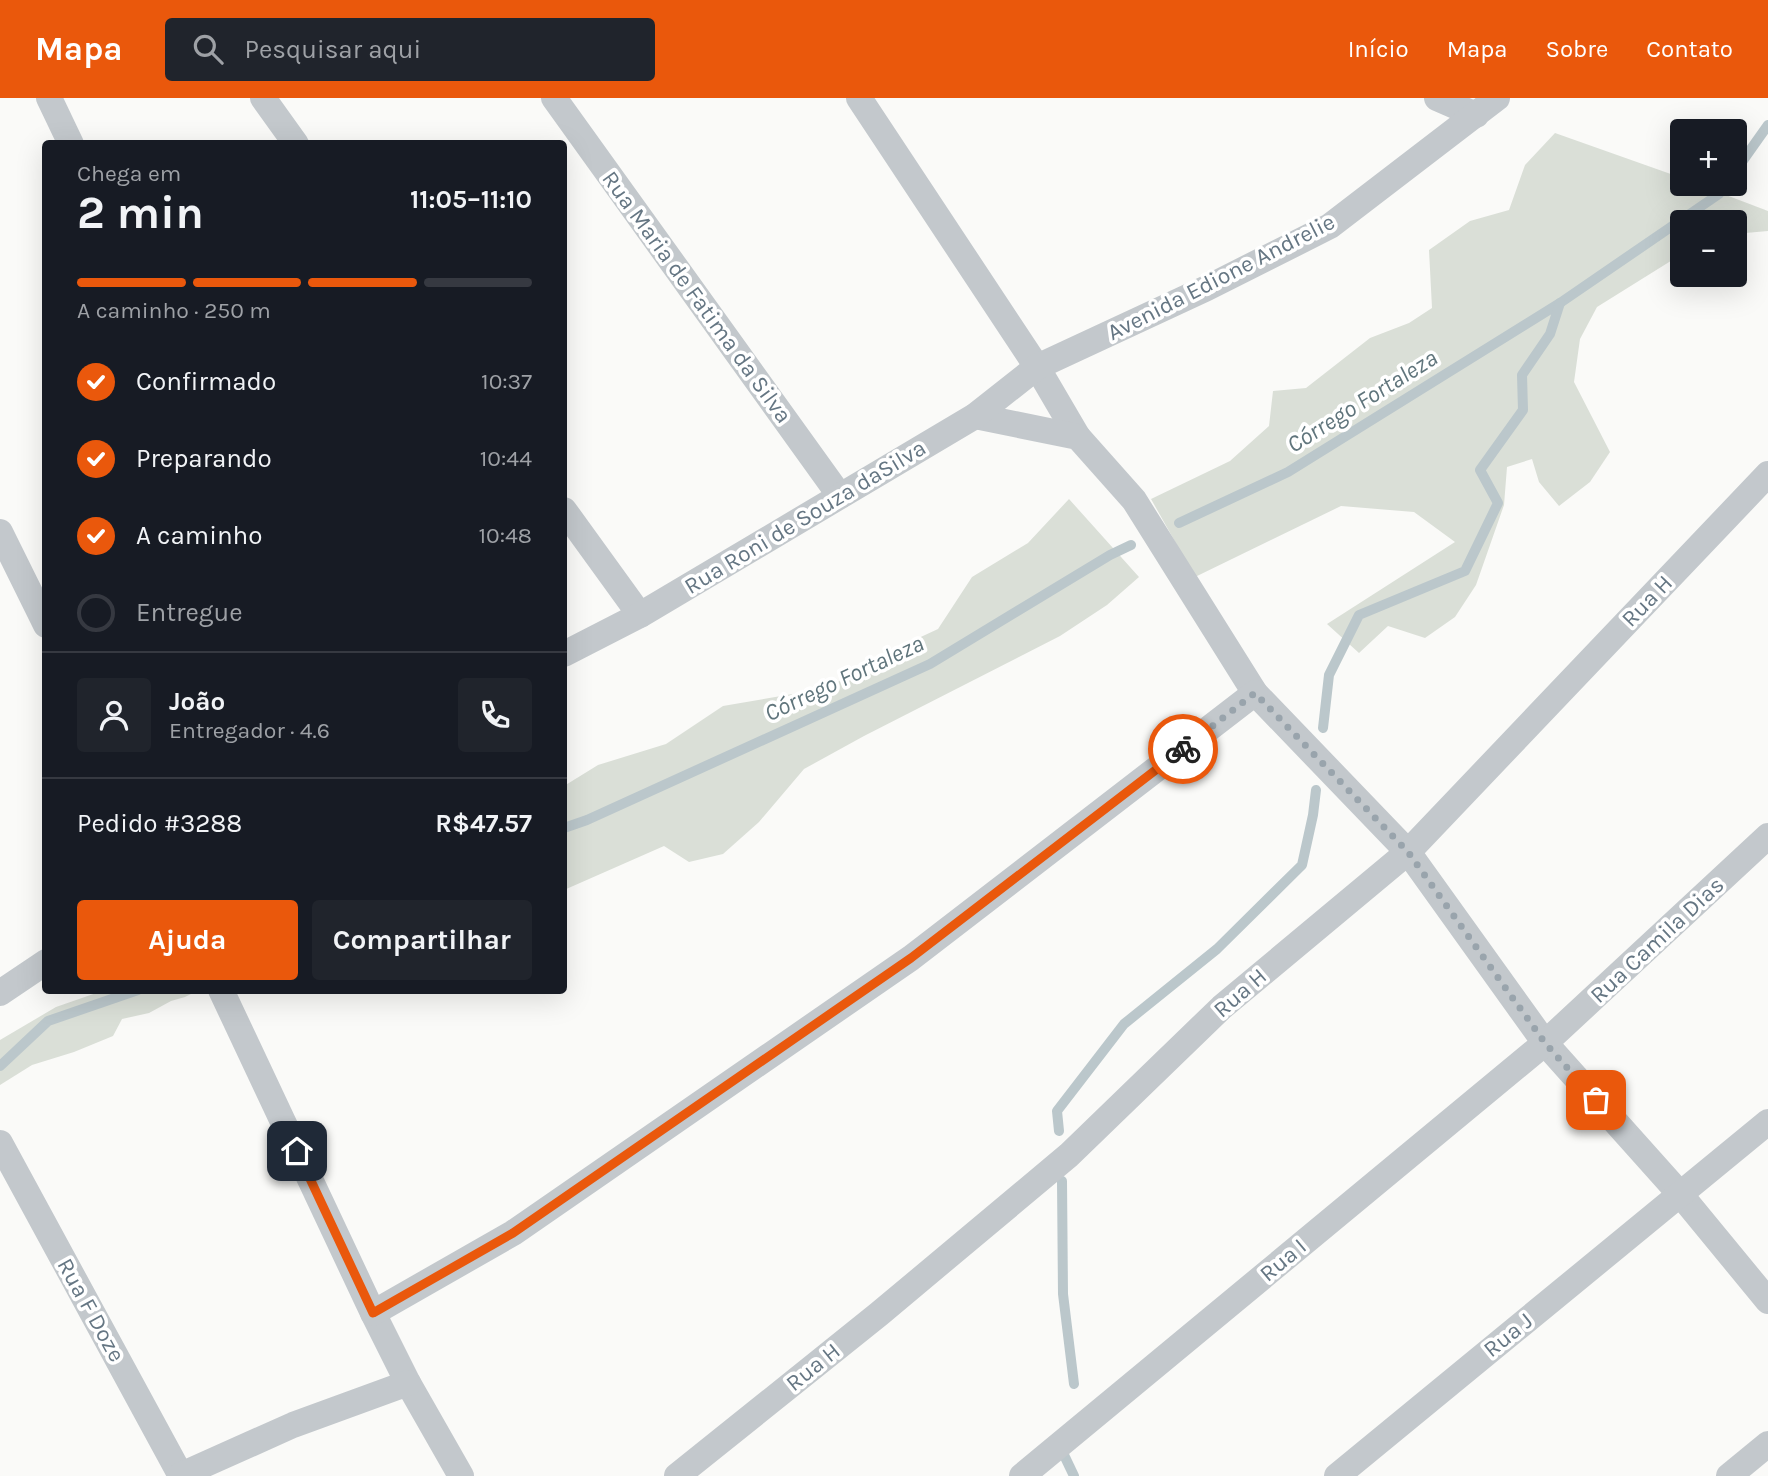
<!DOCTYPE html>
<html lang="pt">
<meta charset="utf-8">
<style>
body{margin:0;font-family:Karla,sans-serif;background:#20242c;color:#f1f3f6;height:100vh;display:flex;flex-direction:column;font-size:26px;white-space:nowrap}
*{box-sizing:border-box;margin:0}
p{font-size:23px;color:#9ea1a6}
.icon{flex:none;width:38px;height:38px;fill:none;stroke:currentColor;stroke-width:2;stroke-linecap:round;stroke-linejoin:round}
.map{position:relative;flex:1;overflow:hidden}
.side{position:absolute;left:42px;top:42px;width:525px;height:854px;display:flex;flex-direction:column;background:#171b24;border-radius:7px;box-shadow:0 7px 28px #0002}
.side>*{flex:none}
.fabs{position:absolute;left:1670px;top:21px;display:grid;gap:14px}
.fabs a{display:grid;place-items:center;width:77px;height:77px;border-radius:7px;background:#171b24;box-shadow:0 7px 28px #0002;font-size:35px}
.pin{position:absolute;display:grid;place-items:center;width:60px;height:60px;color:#fff;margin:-30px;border-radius:14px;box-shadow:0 4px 10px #0006}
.courier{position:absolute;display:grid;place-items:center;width:70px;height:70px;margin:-35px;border:5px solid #ea580c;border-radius:50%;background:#fff;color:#222;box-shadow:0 2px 9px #0007}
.summary em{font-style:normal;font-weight:700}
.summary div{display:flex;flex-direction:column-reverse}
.summary{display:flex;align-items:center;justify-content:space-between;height:119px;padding:0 35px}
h1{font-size:46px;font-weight:700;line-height:52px}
.bar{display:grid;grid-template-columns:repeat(4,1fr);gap:10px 7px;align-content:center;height:84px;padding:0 35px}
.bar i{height:9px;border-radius:5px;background:#363941}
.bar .selected{background:#ea580c}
.bar p{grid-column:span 4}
.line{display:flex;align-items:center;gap:18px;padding:0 35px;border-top:2px solid #363941}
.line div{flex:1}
.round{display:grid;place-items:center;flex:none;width:74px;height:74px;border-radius:7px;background:#20242c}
ol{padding:0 35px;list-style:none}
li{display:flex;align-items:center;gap:21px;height:77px}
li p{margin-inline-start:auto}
li .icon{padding:7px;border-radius:50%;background:#ea580c;color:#fff;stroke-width:4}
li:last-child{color:#9ea1a6}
li i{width:38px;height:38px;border:4px solid #363941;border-radius:50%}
.action{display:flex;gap:14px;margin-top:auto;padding:14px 35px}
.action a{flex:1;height:80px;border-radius:7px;background:#ea580c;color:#fff;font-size:28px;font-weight:700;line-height:80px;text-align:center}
.action a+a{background:#20242c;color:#f1f3f6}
header{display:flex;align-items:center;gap:42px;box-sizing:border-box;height:98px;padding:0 35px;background:#ea580c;color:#fff}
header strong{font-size:33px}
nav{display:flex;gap:38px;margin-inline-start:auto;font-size:24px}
.search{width:490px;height:63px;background:#20242c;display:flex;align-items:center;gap:18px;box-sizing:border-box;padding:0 24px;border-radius:7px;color:#9ea1a6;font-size:26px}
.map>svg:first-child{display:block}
.green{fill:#dadfd7}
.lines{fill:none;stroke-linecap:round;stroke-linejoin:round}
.stream{stroke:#bbc7cb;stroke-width:10}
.minor{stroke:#c3c8cc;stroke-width:26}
.done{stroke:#99a4ac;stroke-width:7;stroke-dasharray:0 12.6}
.route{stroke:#ea580c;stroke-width:9}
.labels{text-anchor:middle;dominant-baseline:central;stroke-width:7;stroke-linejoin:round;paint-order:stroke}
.street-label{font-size:23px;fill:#657683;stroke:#fff}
.water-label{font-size:24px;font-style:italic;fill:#60757c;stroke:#fff}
</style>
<header>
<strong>Mapa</strong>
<div class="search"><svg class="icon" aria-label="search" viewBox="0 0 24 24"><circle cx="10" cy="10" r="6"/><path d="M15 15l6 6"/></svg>Pesquisar aqui</div>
<nav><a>Início</a><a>Mapa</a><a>Sobre</a><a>Contato</a></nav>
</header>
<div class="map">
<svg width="1768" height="1378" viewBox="0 0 1768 1378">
<rect width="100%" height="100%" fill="#fafaf8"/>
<!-- green -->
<g class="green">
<path d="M 1555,35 L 1682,80 L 1682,86 L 1697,86 L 1768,113 L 1768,133 L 1734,136 L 1734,124 L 1682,124 L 1682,156 L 1597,209 L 1580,241 L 1574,284 L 1610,354 L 1590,384 L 1559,408 L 1539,384 L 1532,361 L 1507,369 L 1504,407 L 1476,487 L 1455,519 L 1425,540 L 1388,528 L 1359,555 L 1327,526 L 1455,444 L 1414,414 L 1341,408 L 1195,479 L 1151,401 L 1230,363 L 1269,328 L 1273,293 L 1306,290 L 1370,240 L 1409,225 L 1432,210 L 1429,152 L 1470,123 L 1509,112 L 1525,67 Z"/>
<path d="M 1069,401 L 1139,479 L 1107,507 L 1060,538 L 864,638 L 804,671 L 759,724 L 723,756 L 689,764 L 664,748 L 564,792 L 564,688 L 598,667 L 666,646 L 723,608 L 828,590 L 884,556 L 938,531 L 972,479 L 1028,445 Z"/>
<path d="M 102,893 L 197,893 L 185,899 L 171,903 L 149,915 L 122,921 L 113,938 L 74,954 L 32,967 L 0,987 L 0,942 L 56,909 Z"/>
</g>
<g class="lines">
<!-- stream -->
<g class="stream">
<path d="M 1734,75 L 1768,27"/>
<path d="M 1179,425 L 1288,374 L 1560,205 L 1719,96 L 1726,86"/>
<path d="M 1323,630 L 1329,577 L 1359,517 L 1465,473 L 1498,405 L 1480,372 L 1523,312 L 1522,277 L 1550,236 L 1560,205"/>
<path d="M 564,730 L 587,722 L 930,566 L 1110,457 L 1131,447"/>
<path d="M 0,968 L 48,923 L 138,892"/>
<path d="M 1059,1033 L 1057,1013 L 1124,926 L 1217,851 L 1302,767 L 1313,717 L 1316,692"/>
<path d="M 1062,1083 L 1063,1196 L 1074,1286"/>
<path d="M 1064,1357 L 1074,1378"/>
</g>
<!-- minor -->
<g class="minor">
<path d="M 49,0 L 71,46"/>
<path d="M 263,0 L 296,46"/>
<path d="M 554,0 L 840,398"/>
<path d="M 859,0 L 1037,269 L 1078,339"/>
<path d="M 1437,0 L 1476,17"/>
<path d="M 975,318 L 1078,339 L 1134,402 L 1255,595 L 1408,754 L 1545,945 L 1680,1096 L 1768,1203"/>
<path d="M 564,412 L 640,517"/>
<path d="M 0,434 L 46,527"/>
<path d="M 564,556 L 640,517 L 975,318 L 1037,269 L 1207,190 L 1330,128 L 1497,0"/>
<path d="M 221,892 L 373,1215 L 408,1285 L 461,1378"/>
<path d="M 0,895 L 46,864"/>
<path d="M 0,1045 L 181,1378"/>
<path d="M 373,1215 L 513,1135 L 911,860 L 1255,595"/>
<path d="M 181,1377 L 293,1327 L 408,1285"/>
<path d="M 677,1378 L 879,1216 L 1069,1057 L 1222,909 L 1408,754 L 1768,376"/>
<path d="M 1022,1378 L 1545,945 L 1768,738"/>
<path d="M 1337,1378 L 1768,1024"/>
<path d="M 1729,1378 L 1768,1346"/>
</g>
</g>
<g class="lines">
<!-- done -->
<path class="done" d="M 1183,651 L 1255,595 L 1408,754 L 1545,945 L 1596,1002"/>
<!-- route -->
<path class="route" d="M 297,1053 L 373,1215 L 513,1135 L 911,860 L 1183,651"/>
</g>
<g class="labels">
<!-- street labels -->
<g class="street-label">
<text transform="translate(1221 179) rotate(-27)">Avenida Edione Andrelie</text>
<text transform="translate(697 199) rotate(54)">Rua Maria de Fatima da Silva</text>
<text transform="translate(805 419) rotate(-31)">Rua Roni de Souza daSilva</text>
<text transform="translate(1647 503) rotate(-46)">Rua H</text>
<text transform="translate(1657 842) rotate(-43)">Rua Camila Dias</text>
<text transform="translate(1240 895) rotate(-41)">Rua H</text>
<text transform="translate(1283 1162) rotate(-40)">Rua I</text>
<text transform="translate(91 1212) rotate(61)">Rua F Doze</text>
<text transform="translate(1508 1237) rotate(-39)">Rua J</text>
<text transform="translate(813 1269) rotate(-39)">Rua H</text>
</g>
<!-- water labels -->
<g class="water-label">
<text transform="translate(1362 303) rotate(-32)">Córrego Fortaleza</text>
<text transform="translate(844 580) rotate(-25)">Córrego Fortaleza</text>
</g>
</g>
</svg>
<div class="fabs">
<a>+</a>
<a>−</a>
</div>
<div class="pin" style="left:1596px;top:1002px;background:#ea580c"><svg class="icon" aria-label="bag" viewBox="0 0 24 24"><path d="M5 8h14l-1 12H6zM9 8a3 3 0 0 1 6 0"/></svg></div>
<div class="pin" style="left:297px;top:1053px;background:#1f2937"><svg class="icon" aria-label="home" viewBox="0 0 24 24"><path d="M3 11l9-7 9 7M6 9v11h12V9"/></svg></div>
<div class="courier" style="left:1183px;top:651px"><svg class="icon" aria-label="bike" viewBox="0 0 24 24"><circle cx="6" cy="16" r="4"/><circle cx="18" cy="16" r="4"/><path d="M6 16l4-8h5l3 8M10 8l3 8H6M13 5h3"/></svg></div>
<section class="side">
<div class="summary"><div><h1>2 min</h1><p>Chega em</p></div><em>11:05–11:10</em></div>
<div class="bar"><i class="selected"></i><i class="selected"></i><i class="selected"></i><i></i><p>A caminho · 250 m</p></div>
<ol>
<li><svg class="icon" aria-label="check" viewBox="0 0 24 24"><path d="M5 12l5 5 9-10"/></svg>Confirmado<p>10:37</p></li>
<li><svg class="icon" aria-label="check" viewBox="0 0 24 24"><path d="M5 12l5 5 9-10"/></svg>Preparando<p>10:44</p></li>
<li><svg class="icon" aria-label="check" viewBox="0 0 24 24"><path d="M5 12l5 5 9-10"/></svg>A caminho<p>10:48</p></li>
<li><i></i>Entregue</li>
</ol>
<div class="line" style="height:126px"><a class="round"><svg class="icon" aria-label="person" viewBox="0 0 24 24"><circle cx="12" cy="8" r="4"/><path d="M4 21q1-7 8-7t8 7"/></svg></a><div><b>João</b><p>Entregador · 4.6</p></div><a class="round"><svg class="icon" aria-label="phone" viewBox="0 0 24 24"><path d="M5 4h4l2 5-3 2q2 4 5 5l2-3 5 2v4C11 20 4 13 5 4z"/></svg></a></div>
<div class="line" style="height:91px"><div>Pedido #3288</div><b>R$47.57</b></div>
<div class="action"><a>Ajuda</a><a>Compartilhar</a></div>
</section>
</div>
